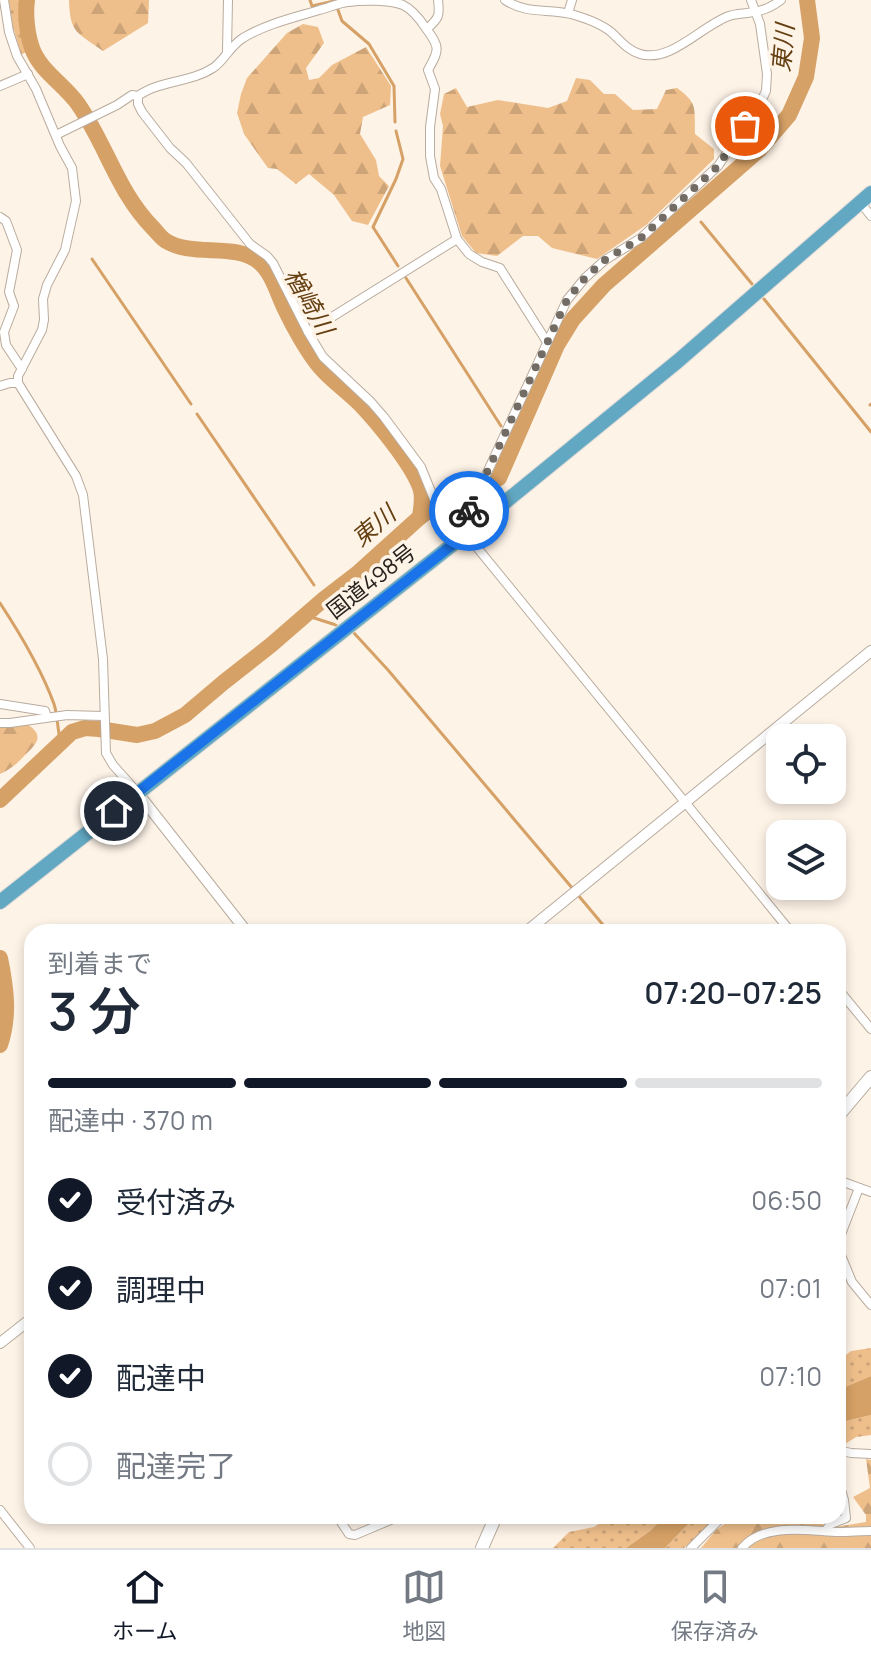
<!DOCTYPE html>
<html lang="ja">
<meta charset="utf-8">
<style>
body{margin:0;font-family:Manrope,"Noto Sans JP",sans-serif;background:#f6f6f7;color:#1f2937;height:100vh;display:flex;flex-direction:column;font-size:30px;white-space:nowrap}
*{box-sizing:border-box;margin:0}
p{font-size:26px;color:#747a83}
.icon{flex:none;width:44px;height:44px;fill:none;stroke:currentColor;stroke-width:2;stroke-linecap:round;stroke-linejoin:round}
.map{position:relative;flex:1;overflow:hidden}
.side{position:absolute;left:24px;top:924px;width:822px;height:600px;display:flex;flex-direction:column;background:#fff;border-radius:24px;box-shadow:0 4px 12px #0003}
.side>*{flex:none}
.tools{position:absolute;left:766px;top:724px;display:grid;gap:16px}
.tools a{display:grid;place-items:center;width:80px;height:80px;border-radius:16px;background:#fff;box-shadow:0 4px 12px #0003;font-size:40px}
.pin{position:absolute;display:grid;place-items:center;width:68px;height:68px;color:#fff;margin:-34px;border:4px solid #fff;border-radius:50%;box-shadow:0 2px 8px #0007}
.courier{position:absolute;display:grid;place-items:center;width:80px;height:80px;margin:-40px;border:6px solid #1a73e8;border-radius:50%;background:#fff;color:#222;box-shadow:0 2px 10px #0007}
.headline em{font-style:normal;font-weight:600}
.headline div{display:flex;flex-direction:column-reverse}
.headline{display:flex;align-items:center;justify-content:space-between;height:136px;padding:0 24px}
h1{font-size:52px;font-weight:600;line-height:60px}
.bar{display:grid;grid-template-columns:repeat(4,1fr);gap:12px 8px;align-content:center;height:96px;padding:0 24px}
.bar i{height:10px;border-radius:6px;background:#e0e1e3}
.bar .current{background:#111827}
.bar p{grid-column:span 4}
ol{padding:0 24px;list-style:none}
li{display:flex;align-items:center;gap:24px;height:88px}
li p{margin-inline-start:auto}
li .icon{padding:8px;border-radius:50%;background:#111827;color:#fff;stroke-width:4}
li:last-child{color:#747a83}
li i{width:44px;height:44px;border:4px solid #e0e1e3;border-radius:50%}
.dock{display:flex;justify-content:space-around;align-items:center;height:112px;border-top:2px solid #e0e1e3;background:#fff;font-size:22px;color:#747a83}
.dock a{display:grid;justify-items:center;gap:4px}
.dock .current{color:#111827}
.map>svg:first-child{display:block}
.grass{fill:url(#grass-dots)}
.forest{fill:url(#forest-firs)}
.water{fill:#d6a166}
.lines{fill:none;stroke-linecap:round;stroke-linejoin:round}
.stream{stroke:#d6a166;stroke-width:3}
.river{stroke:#d6a166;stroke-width:16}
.minor-casing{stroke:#b9ac9e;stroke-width:10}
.tertiary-casing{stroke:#b9ac9e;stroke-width:12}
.secondary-casing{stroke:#b9ac9e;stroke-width:14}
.trunk-casing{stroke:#d8d7d6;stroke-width:16}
.minor{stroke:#fff;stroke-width:8}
.tertiary{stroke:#fff;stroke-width:10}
.secondary{stroke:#fff;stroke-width:12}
.trunk{stroke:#62a8c2;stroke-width:14}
.done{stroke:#736c64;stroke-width:8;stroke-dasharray:0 14.4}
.route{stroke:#1a73e8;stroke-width:10}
.labels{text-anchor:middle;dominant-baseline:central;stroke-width:7;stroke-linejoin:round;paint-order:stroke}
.street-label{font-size:22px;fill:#28231e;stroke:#fef3e7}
.water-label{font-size:24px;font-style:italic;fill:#643f11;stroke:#fef3e7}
</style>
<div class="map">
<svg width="871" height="1548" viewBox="0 0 871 1548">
<defs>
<pattern id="grass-dots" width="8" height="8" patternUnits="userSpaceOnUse" patternTransform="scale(2)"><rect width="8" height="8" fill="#efbf8b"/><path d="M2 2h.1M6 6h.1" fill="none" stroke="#cda478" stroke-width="1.8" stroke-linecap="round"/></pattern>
<pattern id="forest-firs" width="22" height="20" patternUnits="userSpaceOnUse" patternTransform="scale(2)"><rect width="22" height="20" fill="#efbf8b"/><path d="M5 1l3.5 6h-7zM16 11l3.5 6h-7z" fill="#cda478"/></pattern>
</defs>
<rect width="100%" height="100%" fill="#fef3e7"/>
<!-- grass -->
<g class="grass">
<path d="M 9,0 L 22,0 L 20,12 L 26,52 L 21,55 L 9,13 Z"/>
<path d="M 871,1348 L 871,1376 L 838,1390 L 838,1361 L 851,1351 Z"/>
<path d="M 871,1415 L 871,1435 L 856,1437 L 842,1446 L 838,1445 L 838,1423 Z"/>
<path d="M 612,1516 L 617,1520 L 624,1516 L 665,1516 L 650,1531 L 626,1548 L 553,1548 L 569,1532 L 594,1527 Z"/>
<path d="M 696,1516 L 719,1516 L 684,1548 L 665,1548 Z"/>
</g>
<!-- forest -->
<g class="forest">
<path d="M 69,0 L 149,0 L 148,23 L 103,51 C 77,32 70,34 69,0 Z"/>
<path d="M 303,24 L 318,27 L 324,43 L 306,68 L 309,80 L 319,78 L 332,65 L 366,47 L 391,86 L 390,105 L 363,117 L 360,134 L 376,160 L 379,176 L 389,186 L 368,225 L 352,221 L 334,195 L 309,174 L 296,184 L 277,169 L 268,168 L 244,134 L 237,113 L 241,94 L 247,78 L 287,33 Z"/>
<path d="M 576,78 L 590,80 L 604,94 L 615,94 L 633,110 L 657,109 L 666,90 L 677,88 C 699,104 694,109 695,134 L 714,149 L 714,159 L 646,225 L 597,259 L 552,248 L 538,236 L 523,236 L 497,256 L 476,253 L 462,236 L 440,166 L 443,126 L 440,114 L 444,94 L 456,88 L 467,107 L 498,100 L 548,108 L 567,101 Z"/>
<path d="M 27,724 C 44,735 38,743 26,754 C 18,763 11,769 0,774 L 0,727 Z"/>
<path d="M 866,1459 L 871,1460 L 871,1548 L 701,1548 L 716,1530 L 736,1516 L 777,1516 L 814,1519 L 829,1528 L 866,1522 L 866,1515 L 853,1497 L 870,1488 Z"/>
</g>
<!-- water -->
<g class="water">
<path d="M 871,1376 L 871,1415 L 838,1423 L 838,1390 Z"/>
<path d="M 665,1516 L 696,1516 L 665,1548 L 626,1548 L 650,1531 Z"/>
</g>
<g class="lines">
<!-- stream -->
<g class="stream">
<path d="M 310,0 L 312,6 L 334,1"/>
<path d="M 338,10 L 342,21 L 369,44 L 394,86 L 395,122"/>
<path d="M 396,131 L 403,159 L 396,179 L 373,227 L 398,266"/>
<path d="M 691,209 L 694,213"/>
<path d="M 701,222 L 752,284"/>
<path d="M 92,259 L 191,404"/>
<path d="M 406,278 L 501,426"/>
<path d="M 764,299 L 871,432"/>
<path d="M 870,405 L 871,404"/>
<path d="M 197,414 L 314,585"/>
<path d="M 0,603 C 21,635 41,668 54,704 C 58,716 57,730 61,742"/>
<path d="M 305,615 L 336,625"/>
<path d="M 354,633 L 388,670 L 573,889"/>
<path d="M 578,895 L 609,932"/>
<path d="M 838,1094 L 843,1095"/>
</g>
<!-- river -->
<g class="river">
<path d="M 27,0 C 25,14 27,34 32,48 C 40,71 64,84 78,104 C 106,144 118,193 153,228 C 157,232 161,238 166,241 C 194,258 234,242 259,262 C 272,272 278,295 285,309 C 293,326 308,353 320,367 C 331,380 347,391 360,404 C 378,423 411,463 420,487 C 424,497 421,507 420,517"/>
<path d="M 0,800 L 72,732 L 85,728 L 99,729 L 137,735 L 155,731 L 185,715 L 224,682 L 271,645 L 324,599 L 359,572 L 420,517 L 463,485 L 491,483 L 499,478 L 557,345 L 573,319 L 604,285 L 759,150 L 789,115 L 806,77 L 812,38 L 807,0"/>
<path d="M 0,958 C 6,987 10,1016 0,1045"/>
</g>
<!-- minor casing -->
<g class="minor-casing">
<g id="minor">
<path d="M 4,0 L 9,32 L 17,56 L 36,89 L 60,146 L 72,168 L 76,201 L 65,250 L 47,285 L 43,299 L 44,320 L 42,330 L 18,376 L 18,383 L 76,476 L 83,495 L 103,659 L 106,753 L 113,765 L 137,792"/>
<path d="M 505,0 C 528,15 547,8 571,14 C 585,18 600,23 611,32 C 620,40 627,50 640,54 C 671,63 701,26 729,16 C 737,13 745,14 753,12 C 763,11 773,6 781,0"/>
<path d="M 568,13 L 572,0"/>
<path d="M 427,29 C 439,18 440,16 438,0"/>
<path d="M 227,51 L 228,0"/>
<path d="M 0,86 L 28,74"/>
<path d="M 56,135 L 117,105 L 132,95 L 138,96"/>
<path d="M 860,202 L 871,216"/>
<path d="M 0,217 L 6,221 L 17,250 L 9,292 L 14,306 L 4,332 L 6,345 L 22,369"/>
<path d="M 308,332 L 457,239"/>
<path d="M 547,342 L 500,268 L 482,262 L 469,254 L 457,239 L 441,189 L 434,178 L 430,156 L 430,127 L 435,89 L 428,70 C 440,49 440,47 425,27 C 419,18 413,10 403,5 C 389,0 364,0 348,2 C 338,3 328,8 319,10 C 293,18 266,24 243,38 C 229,47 224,61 213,68 C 190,83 160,80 138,96 L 138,104 L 142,112 L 170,148 L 186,163 L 250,244 L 267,256 L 273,263 L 308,332 L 323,357 L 371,402 L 384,417 L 421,467 L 434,499 L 441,511 L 449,521 L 466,534 L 791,932"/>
<path d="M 0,386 L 10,383 L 18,383"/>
<path d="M 459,528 L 467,516 L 567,300 L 585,278 L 605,260 L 641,238 L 718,166 L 759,106 L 766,91 L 767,74 L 760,24 L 751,0"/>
<path d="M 0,704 L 45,711 L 47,717"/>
<path d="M 0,723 L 10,723 L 67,715 L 104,716"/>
<path d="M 838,989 L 871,1029"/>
<path d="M 838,1180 L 871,1192"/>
<path d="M 838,1242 L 859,1188"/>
<path d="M 838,1248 L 852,1282 L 871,1305"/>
<path d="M 838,1450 L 851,1453 L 871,1454"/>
<path d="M 0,1510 L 30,1548"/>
<path d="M 337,1516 L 349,1534 L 355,1535 L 400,1516"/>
<path d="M 825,1531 L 831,1524 L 846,1518 L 844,1500 L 838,1480"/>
<path d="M 691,1548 L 723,1516"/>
<path d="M 742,1548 C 764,1522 808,1531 839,1532 C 850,1532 860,1531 871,1531"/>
</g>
</g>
<!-- tertiary casing -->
<g class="tertiary-casing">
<g id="tertiary">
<path d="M 137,792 L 247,932"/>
<path d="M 526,932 L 871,651"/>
<path d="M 0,1343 L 32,1318"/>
</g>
</g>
<!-- secondary casing -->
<g class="secondary-casing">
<g id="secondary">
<path d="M 838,1116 L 871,1077"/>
<path d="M 482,1548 L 496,1516"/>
</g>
</g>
<!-- trunk casing -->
<g class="trunk-casing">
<path id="trunk" d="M 0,902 L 466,534 L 678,361 L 871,193"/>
</g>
<!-- minor -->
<use href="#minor" class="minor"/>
<!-- tertiary -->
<use href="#tertiary" class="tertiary"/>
<!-- secondary -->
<use href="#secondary" class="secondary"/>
<!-- trunk -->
<use href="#trunk" class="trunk"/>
</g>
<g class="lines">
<!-- done -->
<path class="done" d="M 469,511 L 567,300 L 585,278 L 605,260 L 641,238 L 718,166 L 745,126"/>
<!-- route -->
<path class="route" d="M 114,811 L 466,534 L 459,528 L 469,511"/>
</g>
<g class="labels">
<!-- street labels -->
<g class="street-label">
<text transform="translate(371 581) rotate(-38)">国道498号</text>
</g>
<!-- water labels -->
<g class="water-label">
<text transform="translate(782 48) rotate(-85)">東川</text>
<text transform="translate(310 301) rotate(60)">楢崎川</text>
<text transform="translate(373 525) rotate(-40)">東川</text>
</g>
</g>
</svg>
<div class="tools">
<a><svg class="icon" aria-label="locate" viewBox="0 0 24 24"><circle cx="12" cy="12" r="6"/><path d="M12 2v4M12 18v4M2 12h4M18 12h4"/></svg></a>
<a><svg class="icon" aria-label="layers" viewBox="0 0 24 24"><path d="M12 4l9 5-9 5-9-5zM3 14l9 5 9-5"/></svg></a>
</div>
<div class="pin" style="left:745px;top:126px;background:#ea580c"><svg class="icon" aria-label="bag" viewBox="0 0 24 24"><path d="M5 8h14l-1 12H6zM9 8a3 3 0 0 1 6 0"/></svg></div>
<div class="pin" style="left:114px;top:811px;background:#1f2937"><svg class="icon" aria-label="home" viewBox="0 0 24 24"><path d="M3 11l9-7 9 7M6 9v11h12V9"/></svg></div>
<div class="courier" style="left:469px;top:511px"><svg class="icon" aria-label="bike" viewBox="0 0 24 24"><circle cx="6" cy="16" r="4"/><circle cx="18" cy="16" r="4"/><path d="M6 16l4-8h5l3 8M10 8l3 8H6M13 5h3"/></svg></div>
<section class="side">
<div class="headline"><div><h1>3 分</h1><p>到着まで</p></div><em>07:20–07:25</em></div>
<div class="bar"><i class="current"></i><i class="current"></i><i class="current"></i><i></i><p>配達中 · 370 m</p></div>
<ol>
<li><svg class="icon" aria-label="check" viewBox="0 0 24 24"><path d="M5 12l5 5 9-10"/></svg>受付済み<p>06:50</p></li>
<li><svg class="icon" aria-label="check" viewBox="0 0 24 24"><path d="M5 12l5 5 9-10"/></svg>調理中<p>07:01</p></li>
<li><svg class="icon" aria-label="check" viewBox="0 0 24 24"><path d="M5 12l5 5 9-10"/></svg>配達中<p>07:10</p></li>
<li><i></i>配達完了</li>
</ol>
</section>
</div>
<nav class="dock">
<a class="current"><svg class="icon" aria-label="home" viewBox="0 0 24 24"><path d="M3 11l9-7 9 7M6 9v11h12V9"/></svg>ホーム</a>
<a><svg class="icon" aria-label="map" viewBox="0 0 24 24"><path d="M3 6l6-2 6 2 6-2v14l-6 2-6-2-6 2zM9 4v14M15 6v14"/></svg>地図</a>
<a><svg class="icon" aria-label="saved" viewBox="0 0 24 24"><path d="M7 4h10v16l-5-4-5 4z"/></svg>保存済み</a>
</nav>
